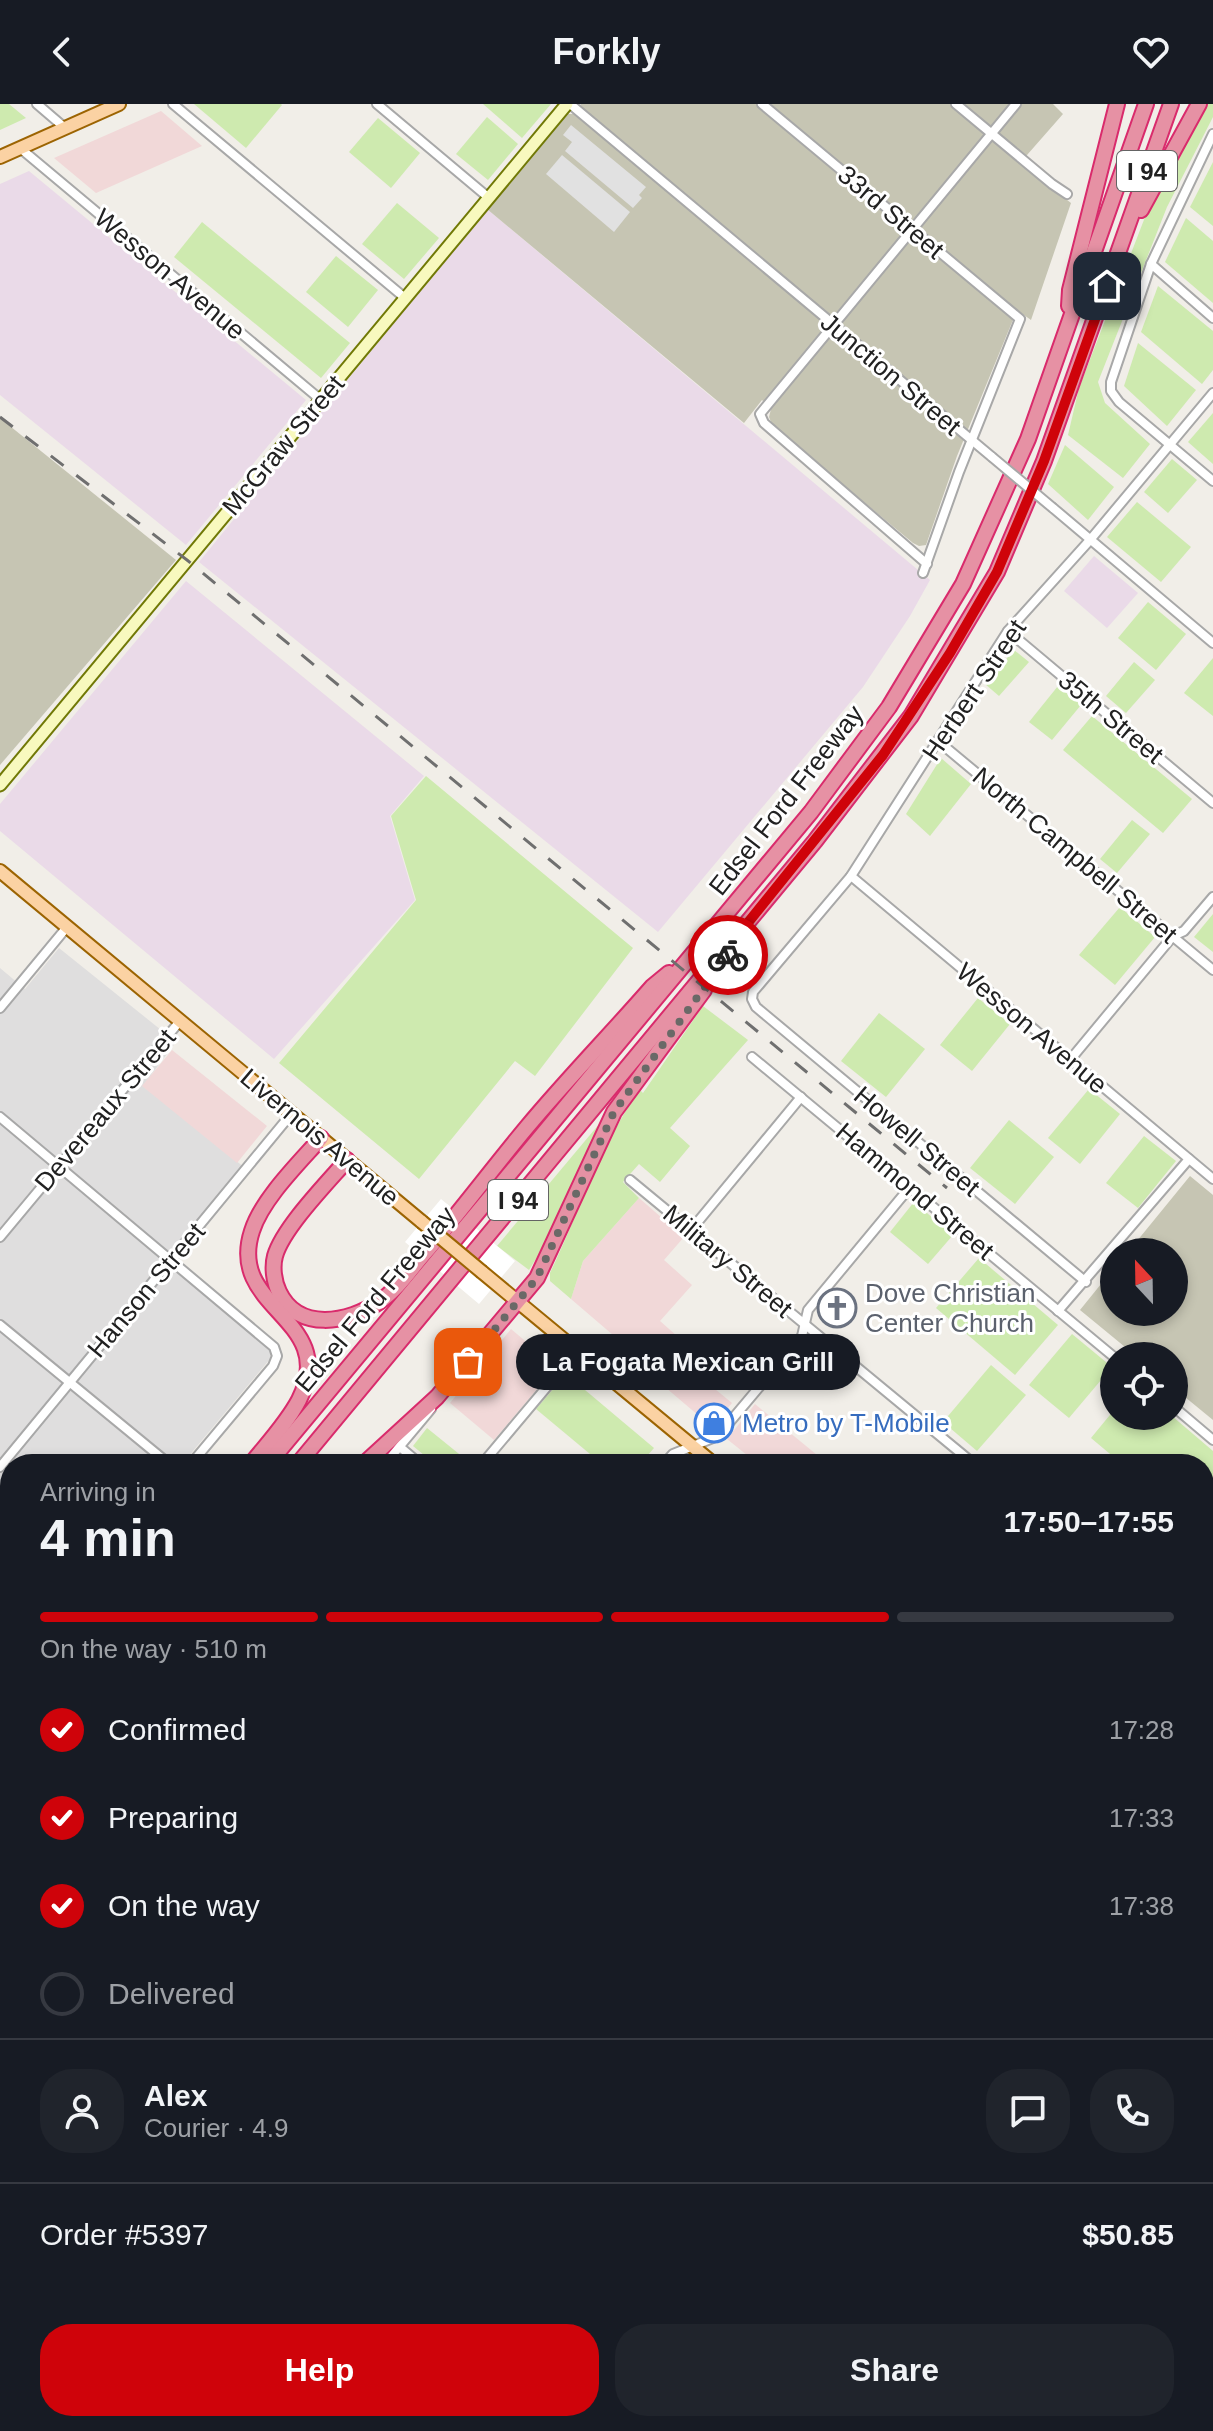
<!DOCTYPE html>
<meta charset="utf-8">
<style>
body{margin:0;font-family:Arial,sans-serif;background:#20242c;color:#f1f3f6;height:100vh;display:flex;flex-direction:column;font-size:30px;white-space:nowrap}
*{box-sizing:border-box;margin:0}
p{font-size:26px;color:#9ea1a6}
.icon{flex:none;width:44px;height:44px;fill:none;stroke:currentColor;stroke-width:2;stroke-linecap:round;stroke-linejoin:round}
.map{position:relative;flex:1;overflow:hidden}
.details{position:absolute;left:0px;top:1350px;width:1214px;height:978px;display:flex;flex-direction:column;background:#171b24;border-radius:32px 32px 0 0;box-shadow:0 4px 12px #0003}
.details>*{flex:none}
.needle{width:52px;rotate:338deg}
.fabs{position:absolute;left:1100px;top:1134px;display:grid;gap:16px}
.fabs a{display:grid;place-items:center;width:88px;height:88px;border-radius:50%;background:#171b24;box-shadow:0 4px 12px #0003;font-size:40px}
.pin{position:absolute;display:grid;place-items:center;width:68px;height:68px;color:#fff;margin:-34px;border-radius:16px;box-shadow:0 4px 12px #0006}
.courier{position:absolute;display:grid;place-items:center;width:80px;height:80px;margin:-40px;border:6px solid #cf030a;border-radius:50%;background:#fff;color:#222;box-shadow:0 2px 10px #0007}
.bubble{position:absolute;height:56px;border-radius:28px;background:#171b24;box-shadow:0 4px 12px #0003;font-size:26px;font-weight:600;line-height:56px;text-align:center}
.headline em{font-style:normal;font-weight:600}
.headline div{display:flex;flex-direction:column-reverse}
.headline{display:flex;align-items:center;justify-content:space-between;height:136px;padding:0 40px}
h1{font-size:52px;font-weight:600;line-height:60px}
.bar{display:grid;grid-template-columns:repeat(4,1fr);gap:12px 8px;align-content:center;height:96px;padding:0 40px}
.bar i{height:10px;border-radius:6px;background:#363941}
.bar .on{background:#cf030a}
.bar p{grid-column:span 4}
.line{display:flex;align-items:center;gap:20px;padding:0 40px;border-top:2px solid #363941}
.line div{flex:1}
.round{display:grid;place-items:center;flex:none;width:84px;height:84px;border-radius:32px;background:#20242c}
ol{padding:0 40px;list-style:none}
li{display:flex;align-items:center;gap:24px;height:88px}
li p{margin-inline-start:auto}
li .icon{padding:8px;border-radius:50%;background:#cf030a;color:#fff;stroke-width:4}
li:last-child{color:#9ea1a6}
li i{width:44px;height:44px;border:4px solid #363941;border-radius:50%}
.button{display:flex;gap:16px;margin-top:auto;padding:16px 40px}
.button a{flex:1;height:92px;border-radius:32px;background:#cf030a;color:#fff;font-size:32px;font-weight:600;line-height:92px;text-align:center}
.button a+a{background:#20242c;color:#f1f3f6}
header{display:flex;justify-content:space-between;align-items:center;height:104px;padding:0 40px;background:#171b24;font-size:36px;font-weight:600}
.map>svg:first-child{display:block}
.residential{fill:#dfdede}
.commercial{fill:#f1d8d8}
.industrial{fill:#eadae8}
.religious{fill:#cfcfcf}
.construction{fill:#c6c5b3}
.grass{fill:#ceeaaf}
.parking{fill:#e1e1e1}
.pier{fill:#fff}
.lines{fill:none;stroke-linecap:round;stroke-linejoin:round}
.street-casing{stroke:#a8a8a8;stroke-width:12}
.secondary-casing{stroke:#717906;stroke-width:15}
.primary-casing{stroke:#9c6402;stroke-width:16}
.highway-casing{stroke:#d92b6c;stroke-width:18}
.street{stroke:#fff;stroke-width:8}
.secondary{stroke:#f8f9be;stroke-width:11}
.primary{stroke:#fbd2a3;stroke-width:12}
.highway{stroke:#e691a4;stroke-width:14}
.rail{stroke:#6f6f6f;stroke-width:3;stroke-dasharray:16 16;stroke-linecap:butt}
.street-bridge-casing{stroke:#a8a8a8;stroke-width:12;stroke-linecap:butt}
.primary-bridge-casing{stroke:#9c6402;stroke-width:16;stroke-linecap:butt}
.street-bridge{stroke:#fff;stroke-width:8}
.primary-bridge{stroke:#fbd2a3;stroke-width:12}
.done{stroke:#6a6967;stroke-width:8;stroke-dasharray:0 14.4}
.route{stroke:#cf030a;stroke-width:10}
.labels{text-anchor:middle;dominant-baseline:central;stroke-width:6;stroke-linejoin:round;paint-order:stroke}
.shield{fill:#fff;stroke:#646464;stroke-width:2}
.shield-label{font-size:24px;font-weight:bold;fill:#212121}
.street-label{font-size:26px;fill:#212121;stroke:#fff}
.worship-label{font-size:26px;fill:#5b616d;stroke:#fff;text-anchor:start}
.shop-label{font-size:26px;fill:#366cbe;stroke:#fff;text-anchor:start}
</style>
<header><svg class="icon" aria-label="back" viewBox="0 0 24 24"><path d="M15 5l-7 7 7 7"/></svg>Forkly<svg class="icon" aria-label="heart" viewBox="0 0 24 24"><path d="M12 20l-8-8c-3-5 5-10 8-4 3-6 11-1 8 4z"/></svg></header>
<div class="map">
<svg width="1213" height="2327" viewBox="0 0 1213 2327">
<rect width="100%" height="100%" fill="#f1eee8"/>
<!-- residential -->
<path class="residential" d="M 59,844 L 176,938 L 143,982 L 250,1068 L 173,1164 L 272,1246 L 270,1255 L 182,1360 L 10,1360 L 10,1565 L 0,1577 L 0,864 L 25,885 Z"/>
<!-- commercial -->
<g class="commercial">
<path d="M 161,7 L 202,42 L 96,89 L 54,54 Z"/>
<path d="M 172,946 L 267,1022 L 237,1059 L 142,982 Z"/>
<path d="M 639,1094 L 684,1133 L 664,1156 L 692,1181 L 660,1217 L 703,1255 L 693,1267 L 732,1299 L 712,1323 L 625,1249 L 613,1231 L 571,1195 L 583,1157 Z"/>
<path d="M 511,1225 L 556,1263 L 494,1336 L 450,1299 Z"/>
<path d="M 755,1300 L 828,1360 L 758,1360 L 727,1335 Z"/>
<path d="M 1213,1901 L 1213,1955 L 1204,1958 L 1204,1908 Z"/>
<path d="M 185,2318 L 227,2318 L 233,2327 L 181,2327 L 178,2324 Z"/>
<path d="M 432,2318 L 624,2318 L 635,2327 L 410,2327 Z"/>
</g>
<!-- industrial -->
<g class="industrial">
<path d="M 29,67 L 306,296 L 186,441 L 0,291 L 0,80 Z"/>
<path d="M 487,105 L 930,476 L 910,512 L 863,583 L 658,828 L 199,458 Z"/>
<path d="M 1094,452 L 1138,489 L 1107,524 L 1064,487 Z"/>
<path d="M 186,477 L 424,672 L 390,712 L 415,796 L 274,955 L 0,727 L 0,700 Z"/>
</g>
<!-- religious -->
<path class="religious" d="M 678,2318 L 857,2318 L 868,2327 L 671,2327 Z"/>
<!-- construction -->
<g class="construction">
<path d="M 581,0 L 1053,0 L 1063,10 L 1020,59 L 1071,99 L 1031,216 L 1017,206 L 957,352 L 926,441 L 919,442 L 913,439 L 794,340 L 771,318 L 769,313 L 771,305 L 762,296 L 744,319 L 487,105 L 567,10 L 573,10 Z"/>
<path d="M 0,314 L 176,456 L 0,661 Z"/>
<path d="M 1190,1072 L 1213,1091 L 1213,1316 L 1174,1284 L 1174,1252 L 1136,1252 L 1080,1206 L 1114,1164 L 1114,1208 L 1174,1208 L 1174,1148 L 1128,1148 Z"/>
</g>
<!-- grass -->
<g class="grass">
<path d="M 0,0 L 9,0 L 26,14 L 0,26 Z"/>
<path d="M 194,0 L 281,0 L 282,1 L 246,44 Z"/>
<path d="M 483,0 L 551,0 L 522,34 Z"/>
<path d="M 1206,0 L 1213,0 L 1213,13 L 1167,103 L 1098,278 L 1105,299 L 1150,340 L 1123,374 L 1068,331 L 1079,284 L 1147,108 Z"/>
<path d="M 487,13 L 518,40 L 488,76 L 456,50 Z"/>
<path d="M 378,14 L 420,49 L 391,84 L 349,48 Z"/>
<path d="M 1213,58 L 1213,122 L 1190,103 Z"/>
<path d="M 397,99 L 439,134 L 404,175 L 362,140 Z"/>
<path d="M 1186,114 L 1213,137 L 1213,199 L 1165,158 Z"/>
<path d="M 202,118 L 350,239 L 321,274 L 174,153 Z"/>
<path d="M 336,152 L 378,186 L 348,223 L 306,188 Z"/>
<path d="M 1158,182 L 1213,227 L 1213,266 L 1202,280 L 1141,228 Z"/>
<path d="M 1138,239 L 1196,286 L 1167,322 L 1124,282 Z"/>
<path d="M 1213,309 L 1213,360 L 1188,338 Z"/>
<path d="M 1065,341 L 1114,383 L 1088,416 L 1048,380 Z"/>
<path d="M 1172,355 L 1197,376 L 1168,409 L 1144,388 Z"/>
<path d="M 1137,398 L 1191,443 L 1161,478 L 1107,433 Z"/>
<path d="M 1148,498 L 1186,530 L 1156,566 L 1118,534 Z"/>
<path d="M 1014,546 L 1029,558 L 999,592 L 985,580 Z"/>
<path d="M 1213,554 L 1213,612 L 1184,589 Z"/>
<path d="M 1134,558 L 1155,576 L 1126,609 L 1106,592 Z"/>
<path d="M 1058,582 L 1081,601 L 1052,636 L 1029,618 Z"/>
<path d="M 1092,612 L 1192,695 L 1163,729 L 1063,646 Z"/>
<path d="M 941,654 L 971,680 L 930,732 L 906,710 Z"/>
<path d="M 426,672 L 633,844 L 535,972 L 515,957 L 419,1075 L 279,959 L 416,796 L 391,712 Z"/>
<path d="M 1132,716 L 1150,730 L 1117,769 L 1100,755 Z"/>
<path d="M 1120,803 L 1155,833 L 1115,881 L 1079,851 Z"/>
<path d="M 1213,810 L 1213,848 L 1194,833 Z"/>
<path d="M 978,894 L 1010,920 L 972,967 L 940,941 Z"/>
<path d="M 703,902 L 748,936 L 670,1024 L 690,1042 L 660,1078 L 639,1060 L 623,1078 L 639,1094 L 583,1157 L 571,1195 L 550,1177 L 550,1169 C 580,1107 599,1042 640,986 L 643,989 Z"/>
<path d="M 879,909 L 925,945 L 886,993 L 841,957 Z"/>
<path d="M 1089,985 L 1120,1010 L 1080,1060 L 1048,1034 Z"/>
<path d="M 1009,1016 L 1054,1053 L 1015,1100 L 970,1064 Z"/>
<path d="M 600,1019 L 555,1124 L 529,1166 L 497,1142 Z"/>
<path d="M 1144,1032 L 1176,1057 L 1138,1104 L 1106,1079 Z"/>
<path d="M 914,1098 L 953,1131 L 928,1160 L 890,1128 Z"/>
<path d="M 979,1154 L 1058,1221 L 1015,1271 L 936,1204 Z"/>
<path d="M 1072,1230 L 1112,1263 L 1069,1314 L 1029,1281 Z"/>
<path d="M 991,1261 L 1026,1291 L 977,1347 L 943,1318 Z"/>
<path d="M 566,1270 L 654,1344 L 640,1360 L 602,1360 L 536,1305 Z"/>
<path d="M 1114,1306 L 1114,1312 L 1172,1312 L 1213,1347 L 1213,1414 L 1204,1425 L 1204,1360 L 1122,1360 L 1091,1334 Z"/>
<path d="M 427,1324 L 469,1358 L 467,1360 L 435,1360 L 413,1342 Z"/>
<path d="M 98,2318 L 126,2318 L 137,2327 L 91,2327 Z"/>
</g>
<!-- parking -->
<g class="parking">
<path d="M 571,21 L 646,83 L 639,91 L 642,94 L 633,104 L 565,47 L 572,38 L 563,31 Z"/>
<path d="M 562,51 L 630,108 L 614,128 L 546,70 Z"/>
<path d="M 1213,1597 L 1213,1665 L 1204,1658 L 1204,1608 Z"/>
<path d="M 0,1788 L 10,1796 L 10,1837 L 4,1845 L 0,1842 Z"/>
<path d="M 1213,1811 L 1213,1879 L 1204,1889 L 1204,1822 Z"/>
</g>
<!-- pier -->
<path class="pier" d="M 441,1095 L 515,1157 L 479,1200 L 405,1138 Z"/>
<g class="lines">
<!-- street casing -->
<g class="street-casing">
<g id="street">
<path d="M 37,0 L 65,24"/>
<path d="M 173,0 L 405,194"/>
<path d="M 377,0 L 489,94"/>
<path d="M 570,0 L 992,353"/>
<path d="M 762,0 L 1020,215 L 959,368 L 923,469"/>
<path d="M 956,0 L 1052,80 L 1067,90"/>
<path d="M 1213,30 L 1151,160 L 1111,278 L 1111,287 L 1119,298 L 1213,377"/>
<path d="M 20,44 L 321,296"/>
<path d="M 1151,160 L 1213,214"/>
<path d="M 1053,404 L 1213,539"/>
<path d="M 927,460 L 764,319 L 760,310 L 1016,0"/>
<path d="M 1008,527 L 1213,699"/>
<path d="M 938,637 L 1213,866"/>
<path d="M 851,772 L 1213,1075"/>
<path d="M 0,904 L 67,823"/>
<path d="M 752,953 L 1114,1253"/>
<path d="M 1070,956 L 1173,832 L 1184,827 L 1213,793"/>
<path d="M 0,1013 L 274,1243 L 277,1252 L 273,1262 L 191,1360"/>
<path d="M 630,1076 L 974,1360"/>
<path d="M 691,1126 L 801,993"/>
<path d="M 0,1133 L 180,917"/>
<path d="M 1086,1178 L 756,903 L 752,895 L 753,888 L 851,772 L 1008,527 L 1090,436 L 1213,289"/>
<path d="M 1058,1207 L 1189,1055"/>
<path d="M 0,1221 L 169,1360"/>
<path d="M 1174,1303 L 1213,1336"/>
<path d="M 400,1343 L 420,1360"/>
<path d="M 385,1360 L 431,1305"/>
<path d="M 482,1360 L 577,1247"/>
<path d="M 664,1360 L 673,1350 L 718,1332 L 802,1232 L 808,1206 L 910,1083"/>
<path d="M 0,1363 L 292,1009"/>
<path d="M 1204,1549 L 1213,1556"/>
<path d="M 0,1589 L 10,1577"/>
<path d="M 1204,1721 L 1213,1710"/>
<path d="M 0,1767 L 10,1775"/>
<path d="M 0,1870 L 10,1858"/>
<path d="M 0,1993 L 10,2001"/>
<path d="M 1204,2007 L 1213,2015"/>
<path d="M 0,2152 L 10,2140"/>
<path d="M 0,2200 L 10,2208"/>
<path d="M 1204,2242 L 1213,2249"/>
<path d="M 1204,2307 L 1213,2297"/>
<path d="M 150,2318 L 161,2327"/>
<path d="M 642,2318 L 652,2327"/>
<path d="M 1022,2318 L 1033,2327"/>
<path d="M 1187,2327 L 1195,2318"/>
</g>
</g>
<!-- secondary casing -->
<g class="secondary-casing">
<path id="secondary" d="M 0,681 L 567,0"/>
</g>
<!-- primary casing -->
<g class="primary-casing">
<g id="primary">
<path d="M 0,53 L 119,0"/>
<path d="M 0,767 L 422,1118"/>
<path d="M 482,1168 L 714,1360"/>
<path d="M 1204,1766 L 1213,1773"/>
<path d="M 1204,1985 L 1213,1982"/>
<path d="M 356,2327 L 377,2318"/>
</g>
</g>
<!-- highway casing -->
<g class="highway-casing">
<g id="highway">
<path d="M 1141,106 L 1199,0"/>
<path d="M 1069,202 L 1070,186 L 1117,0"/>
<path d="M 347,1056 C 327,1079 283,1124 275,1152 C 272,1163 274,1178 279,1188 C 298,1228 348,1219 379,1198 C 397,1186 410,1166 424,1150 C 460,1108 492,1065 527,1023 C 567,975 611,930 652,883 L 669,869"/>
<path d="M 251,1360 C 267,1340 287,1319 299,1296 C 340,1214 226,1206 252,1127 C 262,1095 299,1059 321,1034"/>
<path d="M 268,1360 L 811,708 L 889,603 L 963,480 L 1028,335 L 1146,0"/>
<path d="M 298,1360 L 815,737 L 911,612 L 997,468 L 1044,357 L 1171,0"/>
<path d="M 364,1360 L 437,1293 L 537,1174 L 614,1008 L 704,886"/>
<path d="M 0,1683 L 10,1671"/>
<path d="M 0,1718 L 10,1706"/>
</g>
</g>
<!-- street -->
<use href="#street" class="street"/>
<!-- secondary -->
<use href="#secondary" class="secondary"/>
<!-- primary -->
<use href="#primary" class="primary"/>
<!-- highway -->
<use href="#highway" class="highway"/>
<!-- rail -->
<path class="rail" d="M 0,313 L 187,456 L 947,1084"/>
<!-- street-bridge casing -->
<g class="street-bridge-casing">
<path id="street-bridge" d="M 992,353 L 1053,404"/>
</g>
<!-- primary-bridge casing -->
<g class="primary-bridge-casing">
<path id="primary-bridge" d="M 422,1118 L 482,1168"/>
</g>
<!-- street-bridge -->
<use href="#street-bridge" class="street-bridge"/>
<!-- primary-bridge -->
<use href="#primary-bridge" class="primary-bridge"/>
</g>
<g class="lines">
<!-- done -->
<path class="done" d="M 468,1258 L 537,1174 L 614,1008 L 728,851"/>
<!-- route -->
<path class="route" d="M 728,851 L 738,831 L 883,651 L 950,549 L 997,468 L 1044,357 L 1107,182"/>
</g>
<!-- icons -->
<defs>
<g id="church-ring" transform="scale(2)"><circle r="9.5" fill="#fff" stroke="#6b7280" stroke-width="1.5"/><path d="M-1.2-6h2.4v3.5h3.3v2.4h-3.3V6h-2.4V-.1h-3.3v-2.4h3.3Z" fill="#6b7280"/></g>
<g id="shop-ring" transform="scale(2)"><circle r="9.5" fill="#fff" stroke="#3f7fe0" stroke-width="1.5"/><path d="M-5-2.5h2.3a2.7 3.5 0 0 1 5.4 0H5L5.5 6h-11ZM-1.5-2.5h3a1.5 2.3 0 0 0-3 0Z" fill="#3f7fe0"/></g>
</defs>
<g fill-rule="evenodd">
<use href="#church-ring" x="837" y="1204"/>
<use href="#shop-ring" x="714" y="1319"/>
</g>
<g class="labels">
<!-- shield labels -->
<g class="shield">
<rect x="1117" y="47" width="60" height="40" rx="6"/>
<rect x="488" y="1076" width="60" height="40" rx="6"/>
</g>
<g class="shield-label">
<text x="1147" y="67">I 94</text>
<text x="518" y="1096">I 94</text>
</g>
<!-- street labels -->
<g class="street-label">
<text transform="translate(891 108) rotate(40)">33rd Street</text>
<text transform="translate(170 170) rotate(40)">Wesson Avenue</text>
<text transform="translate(891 270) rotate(40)">Junction Street</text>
<text transform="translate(283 341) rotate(-50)">McGraw Street</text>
<text transform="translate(974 586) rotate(-56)">Herbert Street</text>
<text transform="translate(1111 613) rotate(40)">35th Street</text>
<text transform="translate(786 696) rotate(-52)">Edsel Ford Freeway</text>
<text transform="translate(1075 751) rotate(40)">North Campbell Street</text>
<text transform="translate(1032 924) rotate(40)">Wesson Avenue</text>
<text transform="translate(105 1006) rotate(-50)">Devereaux Street</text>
<text transform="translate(320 1033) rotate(40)">Livernois Avenue</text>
<text transform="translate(917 1037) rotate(40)">Howell Street</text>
<text transform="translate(915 1087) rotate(40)">Hammond Street</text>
<text transform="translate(728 1157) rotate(40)">Military Street</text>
<text transform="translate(146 1186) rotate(-50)">Hanson Street</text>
<text transform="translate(375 1195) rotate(-50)">Edsel Ford Freeway</text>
</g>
<!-- worship labels -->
<g class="worship-label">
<text x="865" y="1189">Dove Christian<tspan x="865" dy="30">Center Church</tspan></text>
</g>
<!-- shop labels -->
<g class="shop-label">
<text x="742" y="1319">Metro by T-Mobile</text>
</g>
</g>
</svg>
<div class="fabs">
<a><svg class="needle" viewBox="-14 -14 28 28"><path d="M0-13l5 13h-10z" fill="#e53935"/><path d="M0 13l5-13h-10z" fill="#9ea1a6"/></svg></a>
<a><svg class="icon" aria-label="locate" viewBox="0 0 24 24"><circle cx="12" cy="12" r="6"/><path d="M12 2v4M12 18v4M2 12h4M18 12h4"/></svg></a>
</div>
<div class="pin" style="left:468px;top:1258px;background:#ea580c"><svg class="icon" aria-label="bag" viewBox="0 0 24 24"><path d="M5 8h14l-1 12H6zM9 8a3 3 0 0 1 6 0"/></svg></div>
<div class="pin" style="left:1107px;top:182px;background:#1f2937"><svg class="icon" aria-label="home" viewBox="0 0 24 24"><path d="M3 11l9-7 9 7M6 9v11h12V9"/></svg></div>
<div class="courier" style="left:728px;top:851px"><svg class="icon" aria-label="bike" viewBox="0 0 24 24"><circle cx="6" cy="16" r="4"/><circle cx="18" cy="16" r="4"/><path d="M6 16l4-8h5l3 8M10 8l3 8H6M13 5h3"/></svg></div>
<div class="bubble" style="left:516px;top:1230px;width:344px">La Fogata Mexican Grill</div>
<section class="details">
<div class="headline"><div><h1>4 min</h1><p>Arriving in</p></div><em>17:50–17:55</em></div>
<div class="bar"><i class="on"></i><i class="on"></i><i class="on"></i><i></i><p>On the way · 510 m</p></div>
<ol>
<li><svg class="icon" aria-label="check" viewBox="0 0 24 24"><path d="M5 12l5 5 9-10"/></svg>Confirmed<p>17:28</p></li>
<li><svg class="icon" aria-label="check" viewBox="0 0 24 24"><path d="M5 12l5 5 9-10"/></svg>Preparing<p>17:33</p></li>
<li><svg class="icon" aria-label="check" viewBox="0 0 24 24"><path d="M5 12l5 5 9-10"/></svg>On the way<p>17:38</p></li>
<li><i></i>Delivered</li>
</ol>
<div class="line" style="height:144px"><a class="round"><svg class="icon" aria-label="person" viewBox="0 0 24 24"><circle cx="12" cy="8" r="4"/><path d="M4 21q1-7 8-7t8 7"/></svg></a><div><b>Alex</b><p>Courier · 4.9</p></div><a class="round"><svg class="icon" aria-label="chat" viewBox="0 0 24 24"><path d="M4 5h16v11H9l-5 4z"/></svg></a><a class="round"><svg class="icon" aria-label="phone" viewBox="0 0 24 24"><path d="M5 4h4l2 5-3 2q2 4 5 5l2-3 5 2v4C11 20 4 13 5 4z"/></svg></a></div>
<div class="line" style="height:104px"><div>Order #5397</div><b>$50.85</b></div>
<div class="button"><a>Help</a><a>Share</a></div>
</section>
</div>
